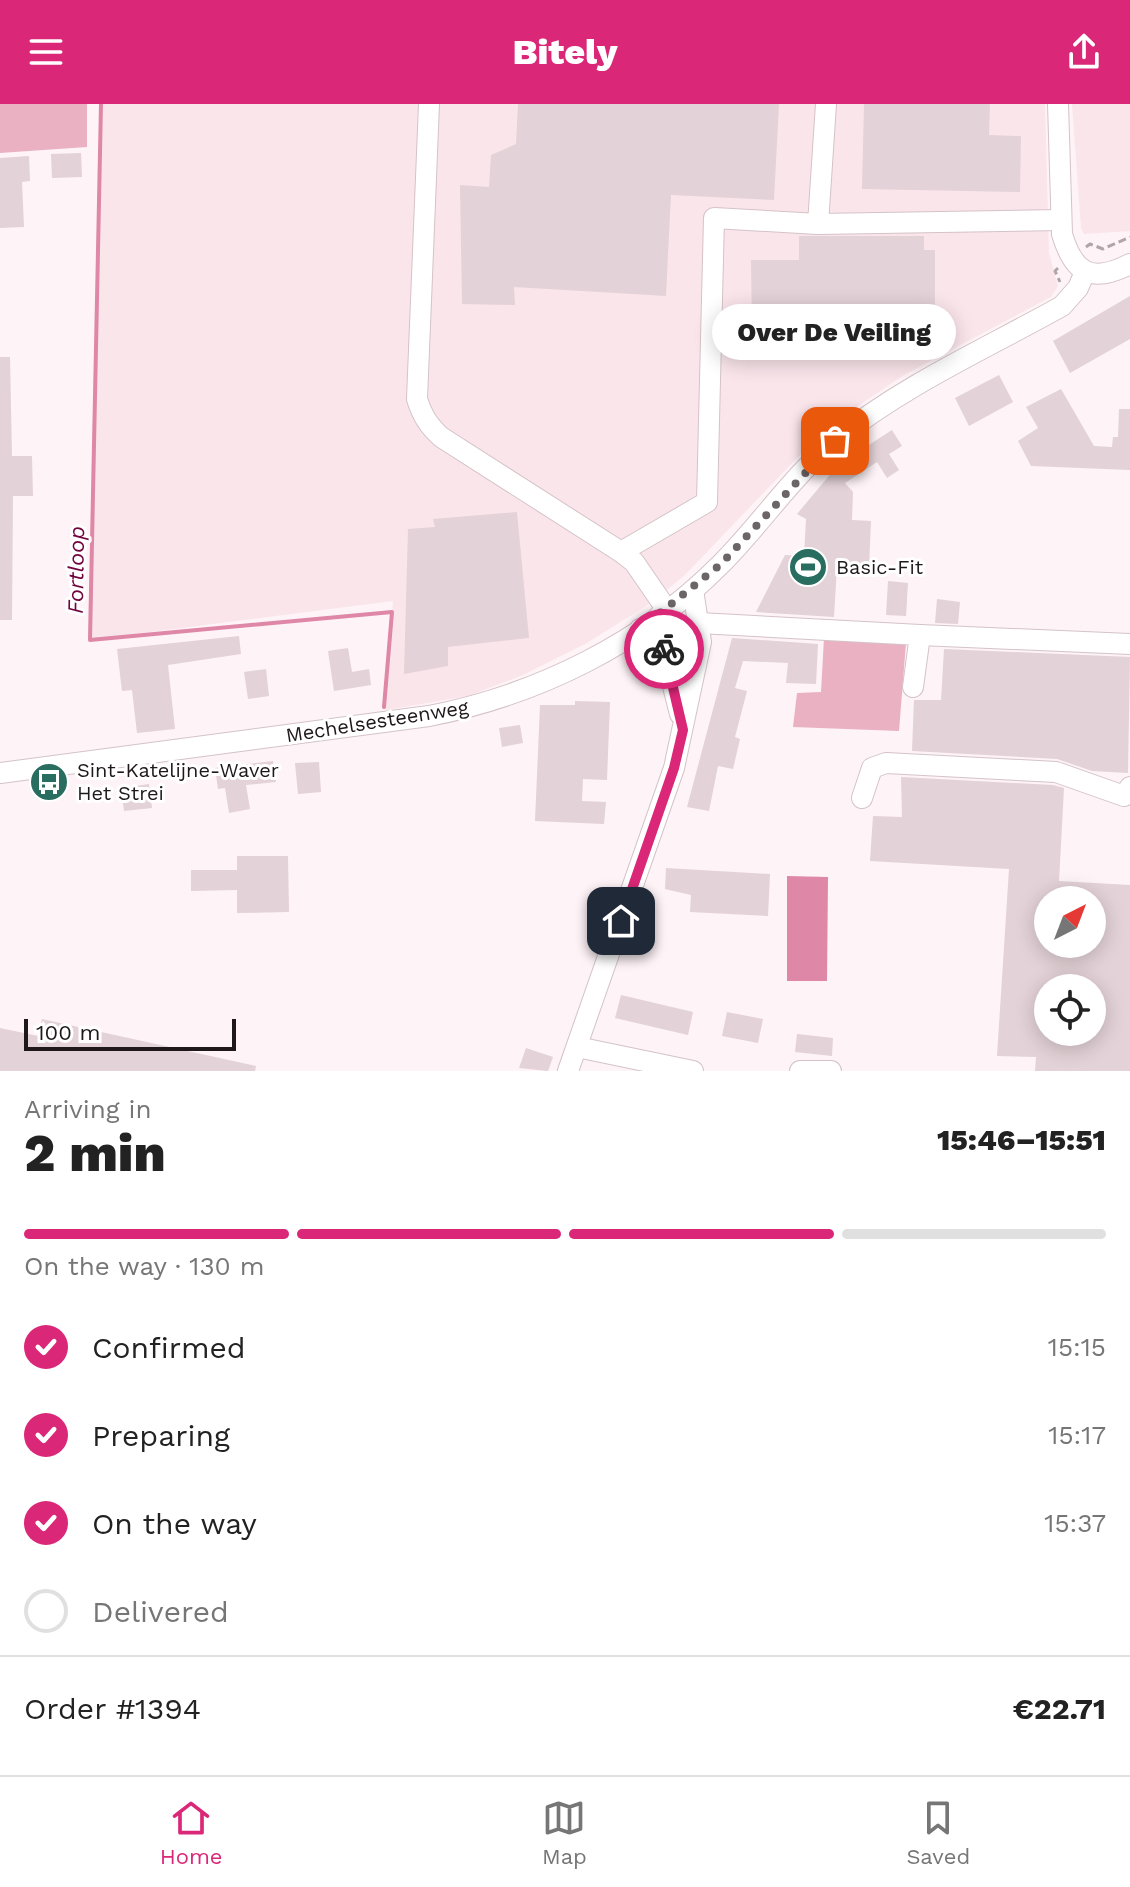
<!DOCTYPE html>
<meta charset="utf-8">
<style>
body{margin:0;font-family:"Work Sans",sans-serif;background:#f2f2f2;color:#222;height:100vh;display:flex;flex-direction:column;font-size:30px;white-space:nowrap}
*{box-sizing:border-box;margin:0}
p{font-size:26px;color:#767676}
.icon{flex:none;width:44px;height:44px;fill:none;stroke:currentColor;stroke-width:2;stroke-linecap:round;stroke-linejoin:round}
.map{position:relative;height:967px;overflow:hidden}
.drawer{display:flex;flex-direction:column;background:#fff;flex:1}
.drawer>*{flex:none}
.needle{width:52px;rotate:42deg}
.buttons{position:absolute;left:1034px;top:782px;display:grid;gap:16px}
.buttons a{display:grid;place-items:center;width:72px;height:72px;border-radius:50%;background:#fff;box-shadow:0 4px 20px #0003;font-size:40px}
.scale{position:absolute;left:24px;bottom:20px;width:212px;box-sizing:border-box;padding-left:8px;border:4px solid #1e181a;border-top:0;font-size:22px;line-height:28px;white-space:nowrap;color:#1e181a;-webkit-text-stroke:6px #fff;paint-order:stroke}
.pin{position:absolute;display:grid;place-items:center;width:68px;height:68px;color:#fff;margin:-34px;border-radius:16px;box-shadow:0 4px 12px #0006}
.courier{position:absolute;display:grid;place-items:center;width:80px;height:80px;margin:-40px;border:6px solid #db2777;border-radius:50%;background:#fff;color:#222;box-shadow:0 2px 10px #0007}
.bubble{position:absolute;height:56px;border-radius:28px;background:#fff;box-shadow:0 4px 20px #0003;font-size:26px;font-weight:800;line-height:56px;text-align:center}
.overview em{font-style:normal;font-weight:800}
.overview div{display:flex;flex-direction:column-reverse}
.overview{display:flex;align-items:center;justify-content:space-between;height:136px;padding:0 24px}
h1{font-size:52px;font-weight:800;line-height:60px}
.bar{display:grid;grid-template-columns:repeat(4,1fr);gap:12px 8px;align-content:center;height:96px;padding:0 24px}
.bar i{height:10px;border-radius:6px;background:#e0e0e0}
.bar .active{background:#db2777}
.bar p{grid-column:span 4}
.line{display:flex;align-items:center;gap:20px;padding:0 24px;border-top:2px solid #e0e0e0}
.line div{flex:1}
ol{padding:0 24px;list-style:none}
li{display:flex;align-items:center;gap:24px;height:88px}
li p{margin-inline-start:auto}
li .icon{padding:8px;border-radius:50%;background:#db2777;color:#fff;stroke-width:4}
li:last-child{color:#767676}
li i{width:44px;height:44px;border:4px solid #e0e0e0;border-radius:50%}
header{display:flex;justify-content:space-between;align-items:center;height:104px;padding:0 24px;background:#db2777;color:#fff;font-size:36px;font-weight:800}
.dock{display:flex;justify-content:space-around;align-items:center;height:112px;border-top:2px solid #e0e0e0;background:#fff;font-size:22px;color:#767676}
.dock a{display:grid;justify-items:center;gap:4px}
.dock .active{color:#db2777}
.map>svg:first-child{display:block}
.built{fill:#fae5eb}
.green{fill:#eab1c3}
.water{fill:#df87a6}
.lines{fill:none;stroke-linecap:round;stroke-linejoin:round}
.stream{stroke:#df87a6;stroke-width:4}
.building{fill:#e3d2d7;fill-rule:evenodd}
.minor-casing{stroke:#d4c3c8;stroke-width:22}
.path{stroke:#b0a6aa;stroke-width:3;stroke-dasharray:8 4;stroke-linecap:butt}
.minor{stroke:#fff;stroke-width:20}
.done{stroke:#6c6567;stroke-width:8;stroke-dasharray:0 14.4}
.route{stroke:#db2777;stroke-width:10}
.labels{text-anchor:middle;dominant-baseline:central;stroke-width:6;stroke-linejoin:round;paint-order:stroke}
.poi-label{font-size:20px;fill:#1e181a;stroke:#fff;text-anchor:start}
.street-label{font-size:20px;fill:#1e181a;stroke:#fff}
.water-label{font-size:22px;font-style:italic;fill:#71033d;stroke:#fff}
</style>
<header><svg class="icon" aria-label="menu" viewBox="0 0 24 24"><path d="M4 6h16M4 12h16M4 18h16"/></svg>Bitely<svg class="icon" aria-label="share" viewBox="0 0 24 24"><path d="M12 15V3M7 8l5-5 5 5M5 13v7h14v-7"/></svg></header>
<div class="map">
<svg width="1130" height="967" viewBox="0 0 1130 967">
<rect width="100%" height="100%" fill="#fef3f7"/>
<!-- built -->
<g class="built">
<path d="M 100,0 L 1045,0 L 1049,149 L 1058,182 L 1051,193 L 904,271 L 846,310 L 814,336 L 684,472 L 649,500 L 587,539 L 523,571 L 468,592 L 386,606 L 393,497 L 88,536 Z"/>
<path d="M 1072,0 L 1130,0 L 1130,127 L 1084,130 L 1081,124 Z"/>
</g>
<!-- green -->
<g class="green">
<path d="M 0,0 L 87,0 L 87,43 L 0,49 Z"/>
<path d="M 824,534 L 906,539 L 899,627 L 793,623 L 797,589 L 821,588 Z"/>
</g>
<!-- water -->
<path class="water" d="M 787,772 L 828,773 L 827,877 L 787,877 Z"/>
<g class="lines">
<!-- stream -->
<path class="stream" d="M 101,0 L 90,536 L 392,508 L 384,603"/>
</g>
<!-- building -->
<g class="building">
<path d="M 518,0 L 779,0 L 774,96 L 671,91 L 666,192 L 514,183 L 515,201 L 462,200 L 460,81 L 489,83 L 491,51 L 516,40 Z"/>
<path d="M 864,0 L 990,0 L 989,31 L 1021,32 L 1020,88 L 862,85 Z"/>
<path d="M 81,49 L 82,73 L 52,74 L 51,50 Z"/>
<path d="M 29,52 L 30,77 L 22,78 L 24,123 L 0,124 L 0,54 Z"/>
<path d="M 799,132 L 924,132 L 924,146 L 935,146 L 935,245 L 797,245 L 797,223 L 752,223 L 751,156 L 799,156 Z"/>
<path d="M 1130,192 L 1130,235 L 1070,269 L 1053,237 Z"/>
<path d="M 0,253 L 10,253 L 12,352 L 32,352 L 33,392 L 13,392 L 12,516 L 0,516 Z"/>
<path d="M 999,271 L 1013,298 L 969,322 L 955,294 Z"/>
<path d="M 1061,285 L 1094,342 L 1112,343 L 1113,333 L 1118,333 L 1119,305 L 1130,305 L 1130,366 L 1031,362 L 1018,337 L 1038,324 L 1026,303 Z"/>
<path d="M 892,326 L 902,342 L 889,350 L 899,366 L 887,374 L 877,358 L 845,379 L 853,388 L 852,416 L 871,417 L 869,463 L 837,462 L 834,513 L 756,508 L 785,451 L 804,452 L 806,415 L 797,410 L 838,361 Z"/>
<path d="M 517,408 L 529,534 L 448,543 L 448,562 L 404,570 L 408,425 L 435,423 L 433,415 Z"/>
<path d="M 888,477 L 908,479 L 906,512 L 886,511 Z"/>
<path d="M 937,495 L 960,498 L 958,520 L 935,519 Z"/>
<path d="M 239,532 L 241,550 L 168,561 L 175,625 L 137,629 L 132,586 L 122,587 L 117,545 Z"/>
<path d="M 732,534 L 818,540 L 816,580 L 786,579 L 788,559 L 743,557 L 735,584 L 747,587 L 735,633 L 740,635 L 733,665 L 718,662 L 709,707 L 687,703 Z"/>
<path d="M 348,544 L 352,568 L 369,565 L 371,581 L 334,587 L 328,547 Z"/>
<path d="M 944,545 L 1130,553 L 1128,669 L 1092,667 L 1057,655 L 912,647 L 914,596 L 941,596 Z"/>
<path d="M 266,565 L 269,592 L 248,595 L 244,568 Z"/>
<path d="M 575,597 L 610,598 L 607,676 L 583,675 L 582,697 L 606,698 L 604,720 L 535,717 L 540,601 L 575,601 Z"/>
<path d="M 520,621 L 523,639 L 502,643 L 499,624 Z"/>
<path d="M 273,657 L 276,678 L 246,681 L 250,705 L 229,709 L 225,684 L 218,685 L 215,664 Z"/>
<path d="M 319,658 L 321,688 L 298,690 L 295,659 Z"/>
<path d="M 901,673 L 1053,681 L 1064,684 L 1059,777 L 1130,781 L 1130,967 L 1035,967 L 1036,953 L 997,952 L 1009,765 L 870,757 L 873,712 L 902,713 ZM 1048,796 L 1092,796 L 1092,840 L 1048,840 ZM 1048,884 L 1092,884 L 1092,928 L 1048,928 Z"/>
<path d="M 149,680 L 152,704 L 124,707 L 121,684 Z"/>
<path d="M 237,752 L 288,752 L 289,808 L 237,809 L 237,786 L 191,787 L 191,766 L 237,766 Z"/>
<path d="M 666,764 L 770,770 L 768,812 L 690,808 L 691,791 L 665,785 Z"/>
<path d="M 621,891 L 693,908 L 688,931 L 615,914 Z"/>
<path d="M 727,908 L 763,915 L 758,939 L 722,932 Z"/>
<path d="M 42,915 L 256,962 L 255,967 L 0,967 L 0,924 L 38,932 Z"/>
<path d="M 797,930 L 833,934 L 832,952 L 795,948 Z"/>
<path d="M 526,944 L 553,953 L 548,967 L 519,964 Z"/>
</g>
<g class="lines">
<!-- minor casing -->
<g class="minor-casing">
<g id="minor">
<path d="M 429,0 L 417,295 C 422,311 428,321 441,333 L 621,448 L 634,458 L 667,506"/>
<path d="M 826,0 L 818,120 L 1061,116"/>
<path d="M 1058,0 L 1062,130 C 1074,171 1093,179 1130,160"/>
<path d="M 621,448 L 707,398 L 714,114 L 818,120"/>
<path d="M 660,511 C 680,526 687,539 689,564"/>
<path d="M 699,519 L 920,531 L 913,583"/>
<path d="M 640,525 L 663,543 L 680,610"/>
<path d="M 920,531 L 1130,540"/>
<path d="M 0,669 L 429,612 C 537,591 643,539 721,460 C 761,420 793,371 837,335 C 904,281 987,244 1062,202 L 1078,184 L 1085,168"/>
<path d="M 862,694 L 872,664 L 886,659 L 1056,668 L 1124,692 L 1130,683"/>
<path d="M 577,943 L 693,967"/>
<path d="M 568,967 L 674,664 L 701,538 L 693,486"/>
<path d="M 800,967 L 831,967"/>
</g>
</g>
<!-- path -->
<g class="path">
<path d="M 1086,143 L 1090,140 L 1103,145 L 1130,133"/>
<path d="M 1058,164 L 1055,167 L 1060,178"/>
</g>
<!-- minor -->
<use href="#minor" class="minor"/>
</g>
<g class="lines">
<!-- done -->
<path class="done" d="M 664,545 L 640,525 L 721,460 L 835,337"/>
<!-- route -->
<path class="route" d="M 621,817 L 674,664 L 683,626 L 664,545"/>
</g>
<!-- icons -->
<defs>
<g id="stadium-disc" transform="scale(2)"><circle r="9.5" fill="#296d60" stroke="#fff"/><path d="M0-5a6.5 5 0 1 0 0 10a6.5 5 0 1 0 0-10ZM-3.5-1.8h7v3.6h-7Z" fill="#fff"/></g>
<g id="bus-disc" transform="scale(2)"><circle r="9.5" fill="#296d60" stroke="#fff"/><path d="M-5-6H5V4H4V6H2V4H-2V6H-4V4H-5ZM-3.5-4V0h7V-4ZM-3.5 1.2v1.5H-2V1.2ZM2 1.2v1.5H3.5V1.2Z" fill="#fff"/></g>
</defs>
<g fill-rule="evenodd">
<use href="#stadium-disc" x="808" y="463"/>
<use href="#bus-disc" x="49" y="678"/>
</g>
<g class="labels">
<!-- poi labels -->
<g class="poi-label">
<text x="836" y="463">Basic-Fit</text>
<text x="77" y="666">Sint-Katelijne-Waver<tspan x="77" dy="23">Het Strei</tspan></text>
</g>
<!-- street labels -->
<g class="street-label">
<text transform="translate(377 617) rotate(-9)">Mechelsesteenweg</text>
</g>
<!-- water labels -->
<g class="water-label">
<text transform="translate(76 466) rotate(-89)">Fortloop</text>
</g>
</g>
</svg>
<div class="buttons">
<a><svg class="needle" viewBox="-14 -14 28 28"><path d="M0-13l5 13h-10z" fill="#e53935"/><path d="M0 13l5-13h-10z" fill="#767676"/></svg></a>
<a><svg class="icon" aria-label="locate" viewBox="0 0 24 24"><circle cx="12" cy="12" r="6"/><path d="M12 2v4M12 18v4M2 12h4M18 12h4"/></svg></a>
</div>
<div class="scale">100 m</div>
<div class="pin" style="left:835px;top:337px;background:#ea580c"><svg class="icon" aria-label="bag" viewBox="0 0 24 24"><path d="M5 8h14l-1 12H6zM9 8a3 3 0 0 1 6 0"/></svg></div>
<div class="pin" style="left:621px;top:817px;background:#1f2937"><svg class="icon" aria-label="home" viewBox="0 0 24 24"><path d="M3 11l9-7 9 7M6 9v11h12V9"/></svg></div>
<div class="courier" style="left:664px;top:545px"><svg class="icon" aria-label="bike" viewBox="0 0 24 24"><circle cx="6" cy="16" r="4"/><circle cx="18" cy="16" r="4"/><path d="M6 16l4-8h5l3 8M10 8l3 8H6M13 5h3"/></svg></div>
<div class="bubble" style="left:712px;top:200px;width:244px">Over De Veiling</div>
</div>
<section class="drawer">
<div class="overview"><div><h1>2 min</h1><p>Arriving in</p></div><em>15:46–15:51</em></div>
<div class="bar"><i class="active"></i><i class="active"></i><i class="active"></i><i></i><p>On the way · 130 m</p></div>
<ol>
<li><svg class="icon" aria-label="check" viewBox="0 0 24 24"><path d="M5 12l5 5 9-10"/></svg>Confirmed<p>15:15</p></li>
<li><svg class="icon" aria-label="check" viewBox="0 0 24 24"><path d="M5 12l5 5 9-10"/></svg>Preparing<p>15:17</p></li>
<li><svg class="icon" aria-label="check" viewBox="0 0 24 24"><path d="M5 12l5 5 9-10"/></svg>On the way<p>15:37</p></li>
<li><i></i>Delivered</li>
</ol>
<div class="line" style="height:104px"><div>Order #1394</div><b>€22.71</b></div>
</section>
<nav class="dock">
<a class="active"><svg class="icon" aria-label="home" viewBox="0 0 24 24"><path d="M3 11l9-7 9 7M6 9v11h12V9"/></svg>Home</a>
<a><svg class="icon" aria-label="map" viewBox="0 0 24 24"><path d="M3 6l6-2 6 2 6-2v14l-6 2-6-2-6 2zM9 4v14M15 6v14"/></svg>Map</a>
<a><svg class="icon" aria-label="saved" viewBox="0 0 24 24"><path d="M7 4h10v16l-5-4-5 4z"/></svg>Saved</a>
</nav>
